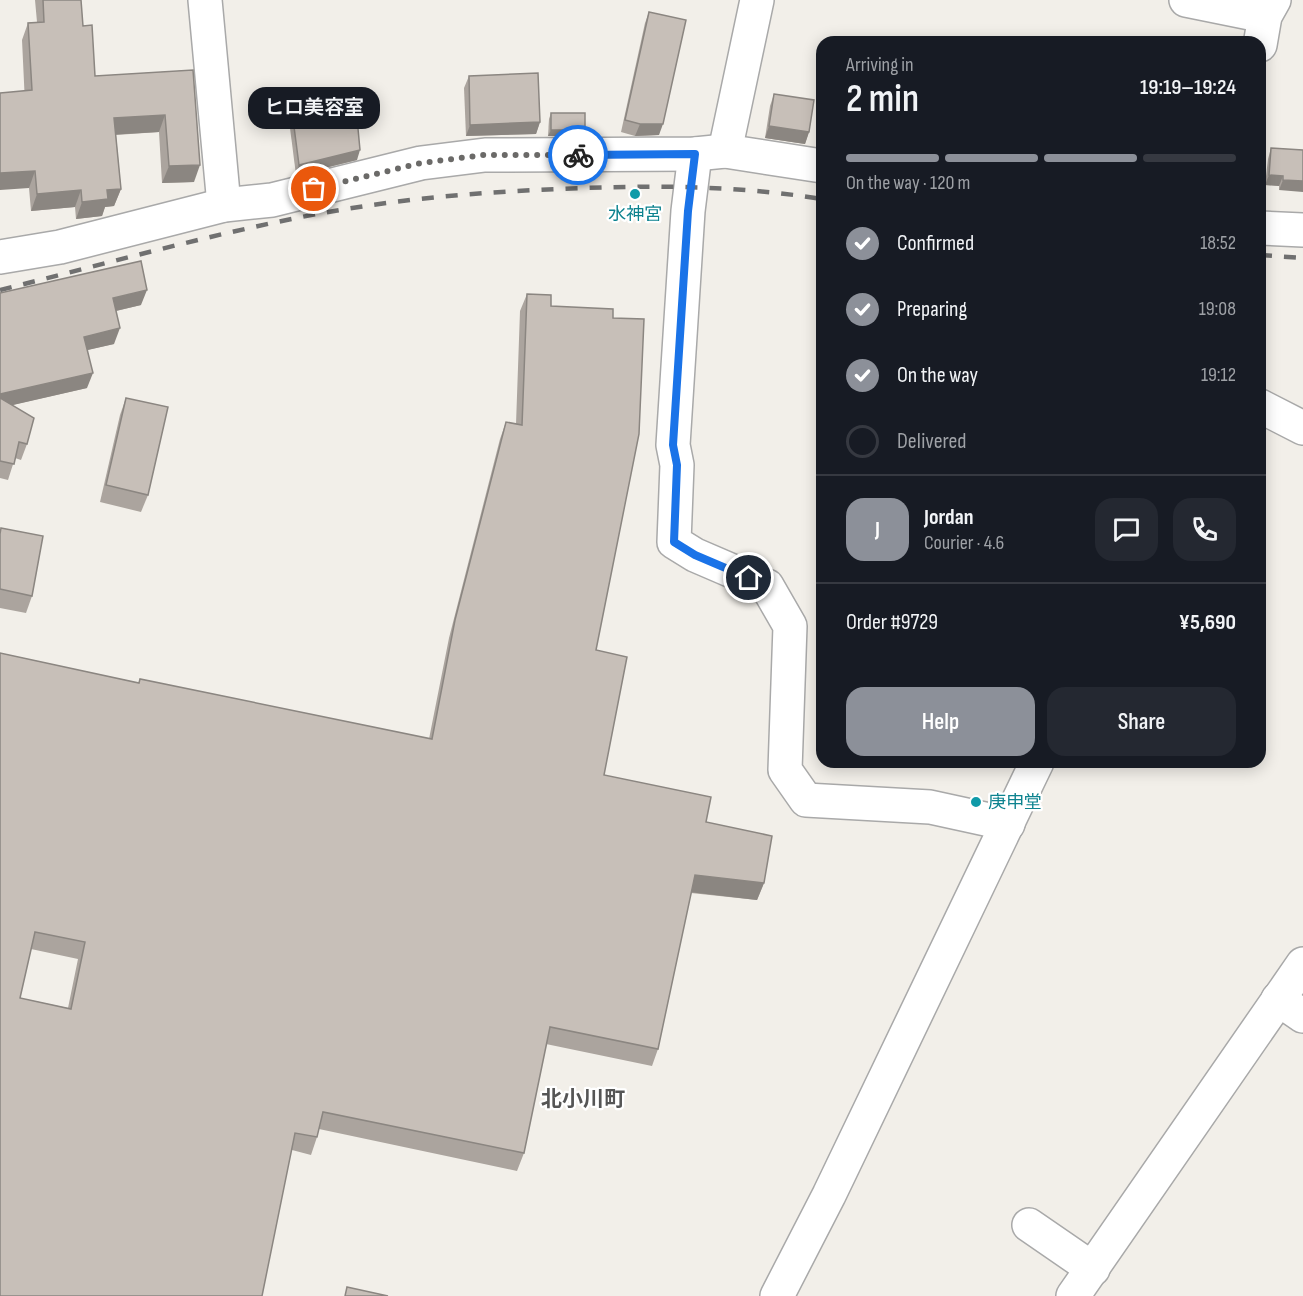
<!DOCTYPE html>
<meta charset="utf-8">
<style>
body{margin:0;font-family:"Sofia Sans Condensed","Noto Sans JP",sans-serif;background:#242831;color:#f1f3f6;height:100vh;display:flex;flex-direction:column;font-size:22px;white-space:nowrap}
*{box-sizing:border-box;margin:0}
p{font-size:20px;color:#9ea1a6}
.icon{flex:none;width:33px;height:33px;fill:none;stroke:currentColor;stroke-width:2;stroke-linecap:round;stroke-linejoin:round}
.map{position:relative;flex:1;overflow:hidden}
.sheet{position:absolute;left:816px;top:36px;width:450px;height:732px;display:flex;flex-direction:column;background:#171b24;border-radius:18px;box-shadow:0 3px 15px #0003}
.sheet>*{flex:none}
.pin{position:absolute;display:grid;place-items:center;width:51px;height:51px;color:#fff;margin:-26px;border:3px solid #fff;border-radius:50%;box-shadow:0 2px 6px #0007}
.courier{position:absolute;display:grid;place-items:center;width:60px;height:60px;margin:-30px;border:4px solid #1a73e8;border-radius:50%;background:#fff;color:#222;box-shadow:0 2px 8px #0007}
.bubble{position:absolute;height:42px;border-radius:18px;background:#171b24;box-shadow:0 3px 15px #0003;font-size:20px;font-weight:600;line-height:42px;text-align:center}
.overview em{font-style:normal;font-weight:600}
.overview div{display:flex;flex-direction:column-reverse}
.overview{display:flex;align-items:center;justify-content:space-between;height:102px;padding:0 30px}
h1{font-size:39px;font-weight:600;line-height:45px}
.bar{display:grid;grid-template-columns:repeat(4,1fr);gap:9px 6px;align-content:center;height:72px;padding:0 30px}
.bar i{height:8px;border-radius:4px;background:#363941}
.bar .selected{background:#8c9099}
.bar p{grid-column:span 4}
.line{display:flex;align-items:center;gap:15px;padding:0 30px;border-top:2px solid #363941}
.line div{flex:1}
.round{display:grid;place-items:center;flex:none;width:63px;height:63px;border-radius:18px;background:#242831}
ol{padding:0 30px;list-style:none}
li{display:flex;align-items:center;gap:18px;height:66px}
li p{margin-inline-start:auto}
li .icon{padding:6px;border-radius:50%;background:#8c9099;color:#fff;stroke-width:4}
li:last-child{color:#9ea1a6}
li i{width:33px;height:33px;border:3px solid #363941;border-radius:50%}
.button{display:flex;gap:12px;margin-top:auto;padding:12px 30px}
.button a{flex:1;height:69px;border-radius:18px;background:#8c9099;color:#fff;font-size:24px;font-weight:600;line-height:69px;text-align:center}
.button a+a{background:#242831;color:#f1f3f6}
.map>svg:first-child{display:block}
.lines{fill:none;stroke-linecap:round;stroke-linejoin:round}
.minor-casing{stroke:#a9a9a9;stroke-width:36}
.minor{stroke:#fff;stroke-width:33}
.rail{stroke:#707070;stroke-width:4.5;stroke-dasharray:12 12;stroke-linecap:butt}
.wall{fill:#aba49e;fill-rule:evenodd}
.shaded-wall{fill:#8b8681}
.building{fill:#c7bfb8;stroke:#8b8681;stroke-width:1.5;fill-rule:evenodd}
.done{stroke:#6b6a68;stroke-width:6;stroke-dasharray:0 10.8}
.route{stroke:#1a73e8;stroke-width:8}
.culture-dot{fill:#0f9aa8;stroke:#fff;stroke-width:2}
.labels{text-anchor:middle;dominant-baseline:central;stroke-width:4.5;stroke-linejoin:round;paint-order:stroke}
.culture-label{font-size:18px;fill:#0d838f;stroke:#fff}
.quarter-label{font-size:21px;font-weight:bold;fill:#555;stroke:#fff}
</style>
<div class="map">
<svg width="1303" height="1296" viewBox="0 0 1303 1296">
<rect width="100%" height="100%" fill="#f2efe9"/>
<g class="lines">
<!-- minor casing -->
<g class="minor-casing">
<g id="minor">
<path d="M 205,0 L 224,205"/>
<path d="M 1186,0 L 1265,16"/>
<path d="M 1260,45 L 1265,16 L 1274,0"/>
<path d="M 725,151 L 757,0"/>
<path d="M 695,154 L 688,211 L 673,445 L 677,465 L 674,542 L 695,555 L 767,586 L 790,626 L 785,770 L 806,800 L 930,807 L 1008,824"/>
<path d="M 1260,228 L 1303,230"/>
<path d="M 0,257 L 60,247 L 224,205 L 272,200 L 421,163 L 485,155 L 695,154 L 725,151 L 822,166"/>
<path d="M 1260,406 L 1303,428"/>
<path d="M 1278,999 L 1303,1016"/>
<path d="M 1029,1225 L 1093,1269"/>
<path d="M 777,1296 L 829,1195 L 1037,762"/>
<path d="M 1073,1296 L 1303,964"/>
</g>
</g>
<!-- minor -->
<use href="#minor" class="minor"/>
<!-- rail -->
<g class="rail">
<path d="M 1260,255 L 1303,258"/>
<path d="M 0,290 C 105,264 211,234 317,214 C 398,199 479,192 560,189 C 649,185 734,185 822,199"/>
</g>
</g>
<!-- wall -->
<g class="wall">
<path d="M 35,0 L 81,0 L 83,26 L 95,76 L 193,70 L 194,182 L 162,183 L 159,132 L 116,135 L 121,189 L 114,206 L 105,207 L 102,216 L 76,219 L 75,207 L 31,211 L 29,188 L 22,40 L 28,23 L 37,22 Z"/>
<path d="M 649,12 L 659,135 L 635,136 L 621,132 L 645,23 Z"/>
<path d="M 469,76 L 540,122 L 536,134 L 466,136 L 464,88 Z"/>
<path d="M 774,94 L 809,132 L 805,144 L 765,138 L 770,106 Z"/>
<path d="M 551,113 L 583,136 L 548,136 L 549,119 Z"/>
<path d="M 293,119 L 325,122 L 357,160 L 296,175 L 290,128 Z"/>
<path d="M 1271,148 L 1303,150 L 1279,190 L 1279,186 L 1265,185 L 1268,159 Z"/>
<path d="M 0,293 L 141,305 L 116,311 L 114,344 L 87,350 L 87,388 L 12,405 L 27,444 L 21,460 L 15,458 L 8,480 L 0,478 Z"/>
<path d="M 527,294 L 551,306 L 596,650 L 604,775 L 706,822 L 764,883 L 757,900 L 691,893 L 658,1049 L 652,1066 L 546,1044 L 524,1153 L 517,1171 L 319,1129 L 317,1137 L 311,1155 L 292,1150 L 0,1296 L 0,653 L 139,683 L 140,679 L 429,739 L 449,638 L 500,439 L 506,422 L 516,424 L 520,311 ZM 31,949 L 78,959 L 68,1008 L 20,998 Z"/>
<path d="M 126,398 L 148,495 L 141,512 L 100,502 L 120,415 Z"/>
<path d="M 1,528 L 32,596 L 26,613 L 0,608 L 0,531 Z"/>
</g>
<!-- shaded-wall -->
<g class="shaded-wall">
<path d="M 165,115 L 159,132 L 108,135 L 114,118 Z"/>
<path d="M 540,122 L 536,134 L 466,136 L 470,125 Z"/>
<path d="M 640,124 L 663,124 L 659,135 L 635,136 Z"/>
<path d="M 769,126 L 809,132 L 805,144 L 765,138 Z"/>
<path d="M 551,130 L 585,130 L 583,136 L 548,136 Z"/>
<path d="M 360,150 L 357,160 L 296,175 L 299,165 Z"/>
<path d="M 200,165 L 194,182 L 162,183 L 169,166 Z"/>
<path d="M 35,171 L 29,188 L 0,190 L 0,173 Z"/>
<path d="M 1269,175 L 1283,176 L 1279,186 L 1265,185 Z"/>
<path d="M 1283,180 L 1303,181 L 1303,192 L 1279,190 Z"/>
<path d="M 121,189 L 114,206 L 105,207 L 102,216 L 76,219 L 82,202 L 107,190 Z"/>
<path d="M 81,190 L 75,207 L 31,211 L 37,194 Z"/>
<path d="M 147,290 L 141,305 L 107,313 L 113,298 Z"/>
<path d="M 120,328 L 114,344 L 79,352 L 84,337 Z"/>
<path d="M 93,373 L 87,388 L 0,408 L 0,394 Z"/>
<path d="M 695,875 L 764,883 L 757,900 L 689,892 Z"/>
</g>
<!-- building -->
<g class="building">
<path d="M 43,0 L 81,0 L 83,26 L 92,25 L 95,76 L 193,70 L 200,165 L 169,166 L 165,115 L 114,118 L 121,189 L 107,190 L 108,199 L 82,202 L 81,190 L 37,194 L 35,171 L 0,173 L 0,93 L 32,90 L 28,23 L 44,22 Z"/>
<path d="M 649,12 L 686,20 L 663,124 L 640,124 L 625,120 Z"/>
<path d="M 538,73 L 540,122 L 470,125 L 469,76 Z"/>
<path d="M 774,94 L 814,100 L 809,132 L 769,126 Z"/>
<rect x="551" y="113" width="34" height="17"/>
<path d="M 324,116 L 325,122 L 357,118 L 360,150 L 299,165 L 293,119 Z"/>
<path d="M 1271,148 L 1303,150 L 1303,181 L 1283,180 L 1283,176 L 1269,175 Z"/>
<path d="M 141,261 L 147,290 L 113,298 L 120,328 L 84,337 L 93,373 L 0,394 L 0,293 Z"/>
<path d="M 527,294 L 551,295 L 551,306 L 613,309 L 613,318 L 644,319 L 639,434 L 596,650 L 627,657 L 604,775 L 711,797 L 706,822 L 772,836 L 764,883 L 695,875 L 658,1049 L 550,1027 L 524,1153 L 323,1112 L 317,1137 L 295,1133 L 262,1296 L 0,1296 L 0,653 L 139,683 L 140,679 L 432,739 L 455,620 L 506,422 L 522,425 ZM 35,932 L 85,942 L 71,1009 L 20,998 Z"/>
<path d="M 0,398 L 34,418 L 27,444 L 19,442 L 14,464 L 0,461 Z"/>
<path d="M 126,398 L 168,407 L 148,495 L 106,485 Z"/>
<path d="M 1,528 L 43,536 L 32,596 L 0,589 L 0,534 Z"/>
<path d="M 347,1287 L 388,1296 L 345,1296 Z"/>
</g>
<g class="lines">
<!-- done -->
<path class="done" d="M 314,189 L 421,163 L 484,155 L 578,155"/>
<!-- route -->
<path class="route" d="M 578,155 L 695,154 L 688,211 L 673,445 L 677,465 L 674,542 L 695,555 L 749,578"/>
</g>
<!-- markers -->
<g class="culture-dot">
<circle cx="635" cy="194" r="6"/>
<circle cx="976" cy="802" r="6"/>
</g>
<g class="labels">
<!-- culture labels -->
<g class="culture-label">
<text x="635" y="214">水神宮</text>
<text x="988" y="802" text-anchor="start">庚申堂</text>
</g>
<!-- quarter labels -->
<g class="quarter-label">
<text x="583" y="1099">北小川町</text>
</g>
</g>
</svg>
<div class="pin" style="left:314px;top:189px;background:#ea580c"><svg class="icon" aria-label="bag" viewBox="0 0 24 24"><path d="M5 8h14l-1 12H6zM9 8a3 3 0 0 1 6 0"/></svg></div>
<div class="pin" style="left:749px;top:578px;background:#1f2937"><svg class="icon" aria-label="home" viewBox="0 0 24 24"><path d="M3 11l9-7 9 7M6 9v11h12V9"/></svg></div>
<div class="courier" style="left:578px;top:155px"><svg class="icon" aria-label="bike" viewBox="0 0 24 24"><circle cx="6" cy="16" r="4"/><circle cx="18" cy="16" r="4"/><path d="M6 16l4-8h5l3 8M10 8l3 8H6M13 5h3"/></svg></div>
<div class="bubble" style="left:248px;top:87px;width:132px">ヒロ美容室</div>
<section class="sheet">
<div class="overview"><div><h1>2 min</h1><p>Arriving in</p></div><em>19:19–19:24</em></div>
<div class="bar"><i class="selected"></i><i class="selected"></i><i class="selected"></i><i></i><p>On the way · 120 m</p></div>
<ol>
<li><svg class="icon" aria-label="check" viewBox="0 0 24 24"><path d="M5 12l5 5 9-10"/></svg>Confirmed<p>18:52</p></li>
<li><svg class="icon" aria-label="check" viewBox="0 0 24 24"><path d="M5 12l5 5 9-10"/></svg>Preparing<p>19:08</p></li>
<li><svg class="icon" aria-label="check" viewBox="0 0 24 24"><path d="M5 12l5 5 9-10"/></svg>On the way<p>19:12</p></li>
<li><i></i>Delivered</li>
</ol>
<div class="line" style="height:108px"><b class="round" style="background:#8c9099;color:#fff">J</b><div><b>Jordan</b><p>Courier · 4.6</p></div><a class="round"><svg class="icon" aria-label="chat" viewBox="0 0 24 24"><path d="M4 5h16v11H9l-5 4z"/></svg></a><a class="round"><svg class="icon" aria-label="phone" viewBox="0 0 24 24"><path d="M5 4h4l2 5-3 2q2 4 5 5l2-3 5 2v4C11 20 4 13 5 4z"/></svg></a></div>
<div class="line" style="height:78px"><div>Order #9729</div><b>¥5,690</b></div>
<div class="button"><a>Help</a><a>Share</a></div>
</section>
</div>
